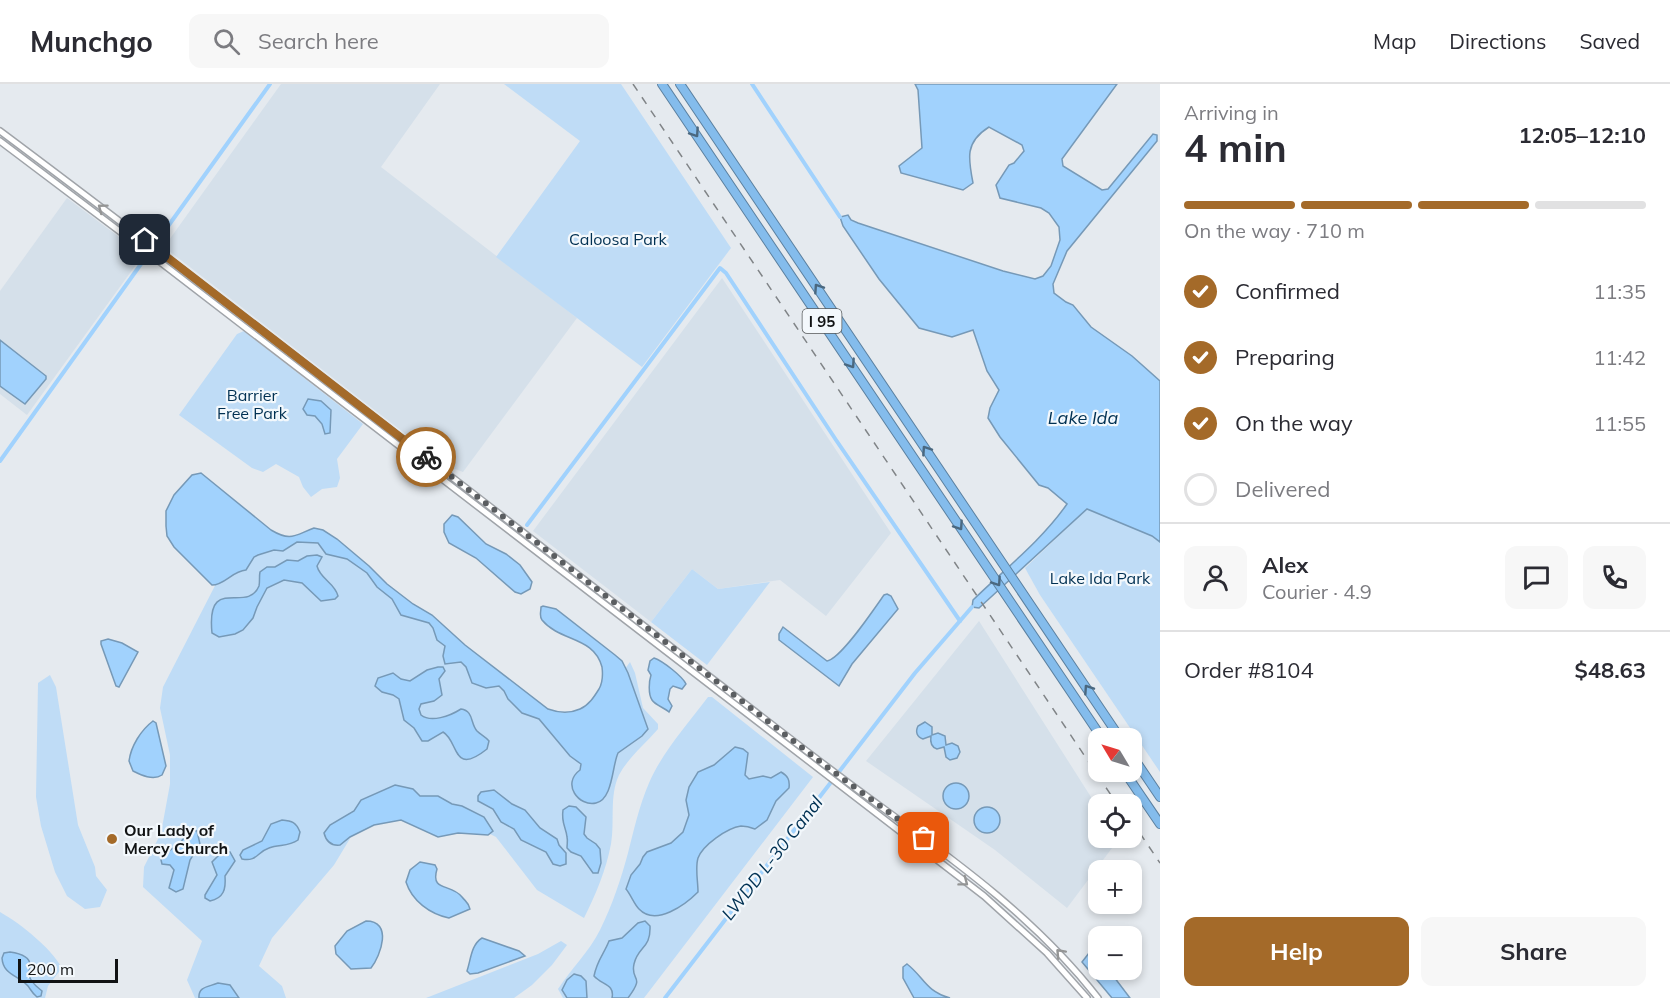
<!DOCTYPE html>
<meta charset="utf-8">
<style>
body{margin:0;font-family:Mulish,sans-serif;background:#f7f7f7;color:#2b2b33;height:100vh;display:flex;flex-direction:column;font-size:22px;white-space:nowrap}
*{box-sizing:border-box;margin:0}
p{font-size:20px;color:#7c7c81}
.icon{flex:none;width:33px;height:33px;fill:none;stroke:currentColor;stroke-width:2;stroke-linecap:round;stroke-linejoin:round}
.map{position:relative;flex:1;overflow:hidden}
.panel{display:flex;flex-direction:column;background:#fff;width:510px}
.panel>*{flex:none}
.needle{width:39px;rotate:308deg}
.buttons{position:absolute;left:1088px;top:644px;display:grid;gap:12px}
.buttons a{display:grid;place-items:center;width:54px;height:54px;border-radius:12px;background:#fff;box-shadow:0 3px 9px #0003;font-size:30px}
.scale{position:absolute;left:18px;bottom:15px;width:100px;box-sizing:border-box;padding-left:6px;border:3px solid #111314;border-top:0;font-size:16px;line-height:21px;white-space:nowrap;color:#111314;-webkit-text-stroke:4px #f3f8fc;paint-order:stroke}
.pin{position:absolute;display:grid;place-items:center;width:51px;height:51px;color:#fff;margin:-26px;border-radius:12px;box-shadow:0 3px 9px #0006}
.courier{position:absolute;display:grid;place-items:center;width:60px;height:60px;margin:-30px;border:4px solid #a46a29;border-radius:50%;background:#fff;color:#222;box-shadow:0 2px 8px #0007}
.head em{font-style:normal;font-weight:700}
.head div{display:flex;flex-direction:column-reverse}
.head{display:flex;align-items:center;justify-content:space-between;height:102px;padding:0 24px}
h1{font-size:39px;font-weight:700;line-height:45px}
.bar{display:grid;grid-template-columns:repeat(4,1fr);gap:9px 6px;align-content:center;height:72px;padding:0 24px}
.bar i{height:8px;border-radius:4px;background:#e1e1e2}
.bar .current{background:#a46a29}
.bar p{grid-column:span 4}
.line{display:flex;align-items:center;gap:15px;padding:0 24px;border-top:2px solid #e1e1e2}
.line div{flex:1}
.round{display:grid;place-items:center;flex:none;width:63px;height:63px;border-radius:12px;background:#f7f7f7}
ol{padding:0 24px;list-style:none}
li{display:flex;align-items:center;gap:18px;height:66px}
li p{margin-inline-start:auto}
li .icon{padding:6px;border-radius:50%;background:#a46a29;color:#fff;stroke-width:4}
li:last-child{color:#7c7c81}
li i{width:33px;height:33px;border:3px solid #e1e1e2;border-radius:50%}
.action{display:flex;gap:12px;margin-top:auto;padding:12px 24px}
.action a{flex:1;height:69px;border-radius:12px;background:#a46a29;color:#fff;font-size:24px;font-weight:700;line-height:69px;text-align:center}
.action a+a{background:#f7f7f7;color:#2b2b33}
header{display:flex;align-items:center;gap:36px;box-sizing:border-box;height:84px;padding:0 30px;background:#fff;border-bottom:2px solid #e1e1e2}
header strong{font-size:28px}
nav{display:flex;gap:33px;margin-inline-start:auto;font-size:21px}
.search{width:420px;height:54px;background:#f7f7f7;display:flex;align-items:center;gap:15px;box-sizing:border-box;padding:0 21px;border-radius:12px;color:#7c7c81;font-size:22px}
main{display:flex;flex:1;min-height:0}
.map>svg:first-child{display:block}
.built{fill:#d5e0ea}
.green{fill:#bfdcf6}
.water{fill:#a1d2fd;stroke:#7699b7;stroke-width:1.5}
.lines{fill:none;stroke-linecap:round;stroke-linejoin:round}
.canal{stroke:#a1d2fd;stroke-width:4}
.secondary-casing{stroke:#a0a4a9;stroke-width:8}
.motorway-casing{stroke:#5c81a0;stroke-width:10}
.secondary{stroke:#fff;stroke-width:5}
.motorway{stroke:#84bcec;stroke-width:8}
.rail{stroke:#808487;stroke-width:1.5;stroke-dasharray:8 8;stroke-linecap:butt}
.oneway{stroke:#4a6880}
.oneway2{stroke:#949595}
.done{stroke:#5b5e61;stroke-width:6;stroke-dasharray:0 10.8}
.route{stroke:#a46a29;stroke-width:8}
.poi-dot{fill:#a46a29;stroke:#f3f8fc;stroke-width:2}
.labels{text-anchor:middle;dominant-baseline:central;stroke-width:4.5;stroke-linejoin:round;paint-order:stroke}
.shield{fill:#f3f8fc;stroke:#55585a;stroke-width:1.5}
.shield-label{font-size:15px;font-weight:bold;fill:#111314}
.park-label{font-size:16px;fill:#003052;stroke:#f3f8fc}
.poi-label{font-size:16px;font-weight:bold;fill:#111314;stroke:#f3f8fc;text-anchor:start}
.water-label{font-size:18px;font-style:italic;fill:#003153;stroke:#f3f8fc}
</style>
<header>
<strong>Munchgo</strong>
<div class="search"><svg class="icon" aria-label="search" viewBox="0 0 24 24"><circle cx="10" cy="10" r="6"/><path d="M15 15l6 6"/></svg>Search here</div>
<nav><a>Map</a><a>Directions</a><a>Saved</a></nav>
</header>
<main>
<div class="map">
<svg width="1160" height="914" viewBox="0 0 1160 914">
<rect width="100%" height="100%" fill="#e5eaef"/>
<!-- built -->
<g class="built">
<path d="M 281,0 L 440,0 L 381,83 L 577,234 L 463,388 L 447,382 L 164,163 Z"/>
<path d="M 67,114 L 143,171 L 27,331 L 0,310 L 0,207 Z"/>
<path d="M 722,194 L 891,449 L 826,532 L 780,496 L 718,505 L 692,485 L 651,538 L 533,447 Z"/>
<path d="M 979,537 L 1098,724 L 1098,753 L 1116,753 L 1118,756 L 1067,824 L 995,766 L 866,677 Z"/>
</g>
<!-- green -->
<g class="green">
<path d="M 504,0 L 621,0 L 731,164 L 642,283 L 496,173 L 580,57 Z"/>
<path d="M 244,247 L 363,340 L 337,375 L 340,394 L 337,403 L 322,405 L 311,413 L 303,403 L 299,393 L 276,380 L 263,388 L 252,384 L 179,331 L 237,250 Z"/>
<path d="M 1087,425 L 1152,452 L 1160,458 L 1160,688 L 1040,511 L 1025,484 Z"/>
<path d="M 316,454 L 330,458 L 565,644 L 588,635 L 630,578 L 635,589 L 643,624 L 658,640 L 658,645 C 645,660 628,674 619,691 C 609,712 615,738 611,760 C 606,786 596,810 584,834 L 537,806 L 496,753 L 428,719 L 357,743 L 334,781 L 272,854 L 259,882 L 282,902 L 286,914 L 195,914 L 187,896 L 202,857 L 143,803 L 144,783 L 161,749 L 170,700 L 170,671 L 160,624 L 163,603 L 222,488 L 241,472 Z"/>
<path d="M 692,485 L 718,505 L 770,498 L 707,581 L 651,538 Z"/>
<path d="M 50,591 L 56,603 L 78,741 L 95,783 L 96,792 L 107,806 L 100,823 L 85,825 L 67,812 L 55,788 L 41,742 L 36,713 L 38,599 Z"/>
<path d="M 708,613 L 712,613 L 813,693 L 644,914 L 563,914 L 558,905 C 571,885 589,868 600,846 C 612,822 621,795 628,769 C 634,746 639,722 649,699 C 663,667 687,641 708,613 Z"/>
<path d="M 0,828 C 21,840 50,863 62,884 L 48,902 L 45,914 L 0,914 Z"/>
<path d="M 561,857 L 567,861 L 552,881 L 532,901 L 514,914 L 426,914 L 538,870 Z"/>
</g>
<!-- water -->
<g class="water">
<path d="M 915,0 L 1117,0 L 1062,75 L 1063,82 L 1102,106 L 1108,105 L 1153,50 L 1157,51 L 1157,57 L 1067,167 L 1053,200 L 1054,209 L 1066,218 L 1073,221 L 1091,243 L 1132,272 L 1160,297 L 1160,458 L 1152,452 L 1087,425 L 979,524 L 972,523 L 973,516 C 1005,485 1042,456 1067,420 L 1048,404 L 1039,401 L 1000,353 L 988,334 L 990,324 L 999,306 L 987,287 L 973,246 L 952,253 L 919,244 L 879,195 L 843,142 L 840,133 L 848,131 L 851,136 L 858,139 L 1003,187 L 1035,195 L 1043,192 L 1051,182 L 1060,156 L 1059,143 L 1049,129 L 1041,124 L 1000,114 L 996,101 L 1009,81 L 1014,79 L 1024,67 L 1022,61 L 989,43 C 965,58 968,74 973,99 L 963,106 L 901,89 L 899,82 L 922,64 L 918,6 Z"/>
<path d="M 0,256 L 46,292 L 46,295 L 25,320 L 0,302 Z"/>
<path d="M 308,315 L 321,317 L 331,326 L 330,349 L 325,350 L 322,340 L 315,332 L 307,331 L 303,325 Z"/>
<path d="M 201,389 L 271,446 C 291,458 295,451 314,444 L 323,446 L 337,455 L 369,482 L 387,500 L 413,520 L 432,531 L 465,561 L 548,625 C 559,629 569,630 580,625 C 589,621 594,613 599,605 C 603,598 603,591 602,583 C 594,552 560,558 542,536 C 539,532 541,528 541,523 L 543,522 L 556,525 L 615,571 L 622,577 L 628,589 L 648,645 L 642,652 L 618,669 C 612,682 613,715 596,719 C 579,723 561,700 580,686 L 581,680 L 570,672 L 539,635 L 522,629 L 508,615 L 504,607 L 499,602 L 486,604 L 472,599 L 466,583 L 461,578 L 445,580 L 443,572 L 445,562 L 437,556 L 433,544 L 429,539 L 401,531 L 392,515 L 377,503 L 367,489 L 347,475 L 326,470 L 318,459 L 297,458 L 283,467 L 274,466 L 258,471 L 254,473 L 246,486 C 232,487 225,501 212,501 L 174,463 L 167,452 L 166,442 L 166,427 L 174,411 L 192,391 Z"/>
<path d="M 452,431 L 458,433 L 486,460 L 506,470 L 520,481 L 532,498 L 530,505 L 521,510 L 515,508 L 476,474 L 449,459 L 444,448 L 444,440 Z"/>
<path d="M 317,471 L 322,473 L 317,482 C 320,495 335,499 338,512 L 335,515 L 321,517 L 302,499 L 284,496 L 267,504 L 257,523 L 253,534 L 243,546 L 235,550 L 219,553 L 212,549 C 206,489 247,531 259,502 C 260,498 259,492 260,488 L 267,483 L 275,483 L 287,476 L 298,477 L 307,472 Z"/>
<path d="M 887,510 L 891,512 L 898,525 L 852,580 L 839,602 L 779,556 L 779,550 L 783,543 L 827,577 C 841,575 874,525 884,511 Z"/>
<path d="M 108,555 L 122,559 L 138,568 L 119,603 L 116,602 L 101,560 L 101,557 Z"/>
<path d="M 654,574 C 663,577 683,593 686,600 L 682,605 L 673,602 L 670,605 L 668,615 L 672,622 L 669,628 C 665,624 655,621 652,616 C 648,610 649,597 651,591 L 648,586 L 650,577 Z"/>
<path d="M 438,583 L 443,583 L 445,587 L 439,595 L 442,611 L 434,617 L 421,620 L 419,625 L 421,631 C 431,639 450,632 461,625 C 474,627 470,639 477,647 C 481,651 485,652 489,657 L 487,665 C 452,693 459,657 443,648 L 428,657 L 422,657 L 414,644 L 404,636 L 399,615 L 393,611 L 382,608 L 375,602 L 378,594 L 393,589 L 401,595 L 410,597 L 427,586 Z"/>
<path d="M 153,637 L 156,639 L 166,682 L 162,691 C 153,697 141,691 133,687 L 129,677 C 131,662 141,646 153,637 Z"/>
<path d="M 925,638 L 932,643 L 932,651 L 938,649 L 945,652 L 946,661 L 952,659 L 958,662 L 960,668 L 957,674 L 950,676 L 946,673 L 944,663 L 937,665 C 931,663 930,658 931,652 L 923,655 C 917,653 915,648 918,642 Z"/>
<path d="M 735,663 L 743,665 L 748,669 L 745,691 L 749,695 L 763,692 L 771,694 L 781,688 C 788,692 790,696 789,704 L 776,717 L 767,736 L 755,745 C 750,743 746,742 741,742 C 727,744 703,761 698,774 C 695,784 698,797 698,808 C 686,820 656,843 639,825 C 634,820 631,811 626,805 L 631,791 L 640,780 L 643,773 L 647,768 L 671,759 L 683,748 L 689,731 L 686,716 L 689,703 L 698,688 L 714,681 Z"/>
<circle cx="956" cy="712" r="13"/>
<path d="M 395,701 L 413,705 L 420,712 L 438,712 L 452,720 L 462,722 L 484,733 L 493,747 L 488,751 L 458,749 L 438,753 L 401,736 L 374,741 L 350,753 L 340,761 C 331,762 326,757 324,749 L 330,741 L 354,727 L 361,716 Z"/>
<path d="M 494,706 L 512,720 L 525,726 L 540,744 L 557,755 L 559,761 L 566,769 L 566,780 L 560,782 L 553,780 L 546,768 L 521,756 L 514,745 L 501,738 L 493,725 L 478,717 L 478,712 L 481,708 Z"/>
<path d="M 569,722 L 576,723 L 586,733 L 584,750 L 587,754 L 596,760 L 600,765 L 601,779 L 598,789 L 593,789 L 581,772 L 571,768 L 567,764 C 567,760 568,757 567,753 C 566,743 561,739 563,726 Z"/>
<circle cx="987" cy="736" r="13"/>
<path d="M 282,736 C 292,737 296,738 300,748 L 298,756 C 288,763 279,760 269,764 C 257,768 257,778 242,775 L 240,771 L 243,766 L 262,757 L 271,740 Z"/>
<path d="M 190,746 L 197,747 L 200,760 L 190,776 L 183,805 L 176,808 L 169,804 L 174,786 L 170,781 L 162,780 L 161,776 L 165,770 L 180,759 Z"/>
<path d="M 223,767 L 230,768 L 235,777 L 225,792 C 226,805 224,814 210,817 L 205,814 L 205,811 L 217,791 L 212,778 Z"/>
<path d="M 420,778 L 435,781 L 437,785 C 430,808 451,799 462,813 C 466,818 469,819 470,825 L 449,834 C 430,830 412,817 406,798 L 410,786 Z"/>
<path d="M 366,837 C 393,837 381,871 371,884 L 351,885 L 336,870 L 335,862 L 347,847 Z"/>
<path d="M 645,837 L 650,842 C 651,865 638,862 634,880 C 630,898 646,890 628,914 L 612,914 C 615,900 602,901 594,892 C 597,876 604,870 609,857 L 622,854 L 638,839 Z"/>
<path d="M 482,854 L 519,867 L 525,872 L 478,889 L 470,890 L 467,887 C 471,875 471,861 482,854 Z"/>
<path d="M 10,868 C 17,869 30,872 30,881 C 30,884 28,888 29,891 C 30,898 37,903 42,907 L 41,912 L 37,913 C 32,909 31,906 28,902 C 18,891 3,891 2,874 L 4,869 Z"/>
<path d="M 1089,869 L 1098,874 L 1098,885 L 1108,885 L 1130,914 L 1112,914 L 1082,878 Z"/>
<path d="M 907,880 C 924,893 925,907 950,914 L 914,914 L 903,894 L 903,883 Z"/>
<path d="M 574,890 L 581,892 L 586,897 L 587,914 L 567,914 L 562,906 L 567,896 Z"/>
<path d="M 218,899 L 230,901 L 239,914 L 199,914 C 198,902 209,903 218,899 Z"/>
</g>
<g class="lines">
<!-- canal -->
<g class="canal">
<path d="M 752,0 L 840,133"/>
<path d="M 156,159 L 270,0"/>
<path d="M 0,377 L 146,173"/>
<path d="M 527,441 L 720,184 L 726,189 L 836,356 L 960,537"/>
<path d="M 665,914 L 915,589 L 972,523"/>
</g>
<!-- secondary casing -->
<g class="secondary-casing">
<g id="secondary">
<path d="M 0,47 C 241,227 476,413 714,596 C 761,632 807,668 854,703 C 941,767 1031,828 1098,914"/>
<path d="M 0,57 L 155,174 L 984,812 L 1047,869 L 1087,914"/>
</g>
</g>
<!-- motorway casing -->
<g class="motorway-casing">
<g id="motorway">
<path d="M 662,0 L 1102,654"/>
<path d="M 680,0 L 1120,654"/>
<path d="M 1131,670 L 1160,713"/>
<path d="M 1124,687 L 1160,740"/>
</g>
</g>
<!-- secondary -->
<use href="#secondary" class="secondary"/>
<!-- motorway -->
<use href="#motorway" class="motorway"/>
<!-- rail -->
<g class="rail">
<path d="M 633,0 L 1117,720"/>
<path d="M 1131,736 L 1160,779"/>
</g>
</g>
<!-- one-way arrows -->
<defs><path id="oneway-chevron" d="M-2-3.5L2.5 0L-2 3.5" fill="none" stroke-width="1.6" stroke-linecap="round" stroke-linejoin="round" transform="scale(1.5)"/></defs>
<g class="oneway">
<use href="#oneway-chevron" transform="translate(695 49) rotate(56)"/>
<use href="#oneway-chevron" transform="translate(818 204) rotate(-124)"/>
<use href="#oneway-chevron" transform="translate(851 280) rotate(56)"/>
<use href="#oneway-chevron" transform="translate(926 366) rotate(-124)"/>
<use href="#oneway-chevron" transform="translate(959 442) rotate(56)"/>
<use href="#oneway-chevron" transform="translate(997 498) rotate(56)"/>
<use href="#oneway-chevron" transform="translate(1088 605) rotate(-124)"/>
</g>
<g class="oneway2">
<use href="#oneway-chevron" transform="translate(102 124) rotate(-143)"/>
<use href="#oneway-chevron" transform="translate(964 798) rotate(37)"/>
<use href="#oneway-chevron" transform="translate(1060 869) rotate(-133)"/>
</g>
<g class="lines">
<!-- done -->
<path class="done" d="M 426,373 L 831,686 L 924,754"/>
<!-- route -->
<path class="route" d="M 145,156 L 426,373"/>
</g>
<!-- markers -->
<circle class="poi-dot" cx="112" cy="755" r="6"/>
<g class="labels">
<!-- shield labels -->
<rect class="shield" x="802.5" y="225" width="39" height="24" rx="4.5"/>
<g class="shield-label">
<text x="822" y="237">I 95</text>
</g>
<!-- park labels -->
<g class="park-label">
<text x="618" y="155">Caloosa Park</text>
<text x="252" y="311">Barrier<tspan x="252" dy="18">Free Park</tspan></text>
<text x="1100" y="494">Lake Ida Park</text>
</g>
<!-- poi labels -->
<g class="poi-label">
<text x="124" y="746">Our Lady of<tspan x="124" dy="18">Mercy Church</tspan></text>
</g>
<!-- water labels -->
<g class="water-label">
<text x="1083" y="333">Lake Ida</text>
<text transform="translate(772 774) rotate(-52)">LWDD L-30 Canal</text>
</g>
</g>
</svg>
<div class="buttons">
<a><svg class="needle" viewBox="-14 -14 28 28"><path d="M0-13l5 13h-10z" fill="#e53935"/><path d="M0 13l5-13h-10z" fill="#7c7c81"/></svg></a>
<a><svg class="icon" aria-label="locate" viewBox="0 0 24 24"><circle cx="12" cy="12" r="6"/><path d="M12 2v4M12 18v4M2 12h4M18 12h4"/></svg></a>
<a>+</a>
<a>−</a>
</div>
<div class="scale">200 m</div>
<div class="pin" style="left:924px;top:754px;background:#ea580c"><svg class="icon" aria-label="bag" viewBox="0 0 24 24"><path d="M5 8h14l-1 12H6zM9 8a3 3 0 0 1 6 0"/></svg></div>
<div class="pin" style="left:145px;top:156px;background:#1f2937"><svg class="icon" aria-label="home" viewBox="0 0 24 24"><path d="M3 11l9-7 9 7M6 9v11h12V9"/></svg></div>
<div class="courier" style="left:426px;top:373px"><svg class="icon" aria-label="bike" viewBox="0 0 24 24"><circle cx="6" cy="16" r="4"/><circle cx="18" cy="16" r="4"/><path d="M6 16l4-8h5l3 8M10 8l3 8H6M13 5h3"/></svg></div>
</div>
<section class="panel">
<div class="head"><div><h1>4 min</h1><p>Arriving in</p></div><em>12:05–12:10</em></div>
<div class="bar"><i class="current"></i><i class="current"></i><i class="current"></i><i></i><p>On the way · 710 m</p></div>
<ol>
<li><svg class="icon" aria-label="check" viewBox="0 0 24 24"><path d="M5 12l5 5 9-10"/></svg>Confirmed<p>11:35</p></li>
<li><svg class="icon" aria-label="check" viewBox="0 0 24 24"><path d="M5 12l5 5 9-10"/></svg>Preparing<p>11:42</p></li>
<li><svg class="icon" aria-label="check" viewBox="0 0 24 24"><path d="M5 12l5 5 9-10"/></svg>On the way<p>11:55</p></li>
<li><i></i>Delivered</li>
</ol>
<div class="line" style="height:108px"><a class="round"><svg class="icon" aria-label="person" viewBox="0 0 24 24"><circle cx="12" cy="8" r="4"/><path d="M4 21q1-7 8-7t8 7"/></svg></a><div><b>Alex</b><p>Courier · 4.9</p></div><a class="round"><svg class="icon" aria-label="chat" viewBox="0 0 24 24"><path d="M4 5h16v11H9l-5 4z"/></svg></a><a class="round"><svg class="icon" aria-label="phone" viewBox="0 0 24 24"><path d="M5 4h4l2 5-3 2q2 4 5 5l2-3 5 2v4C11 20 4 13 5 4z"/></svg></a></div>
<div class="line" style="height:78px"><div>Order #8104</div><b>$48.63</b></div>
<div class="action"><a>Help</a><a>Share</a></div>
</section>
</main>
